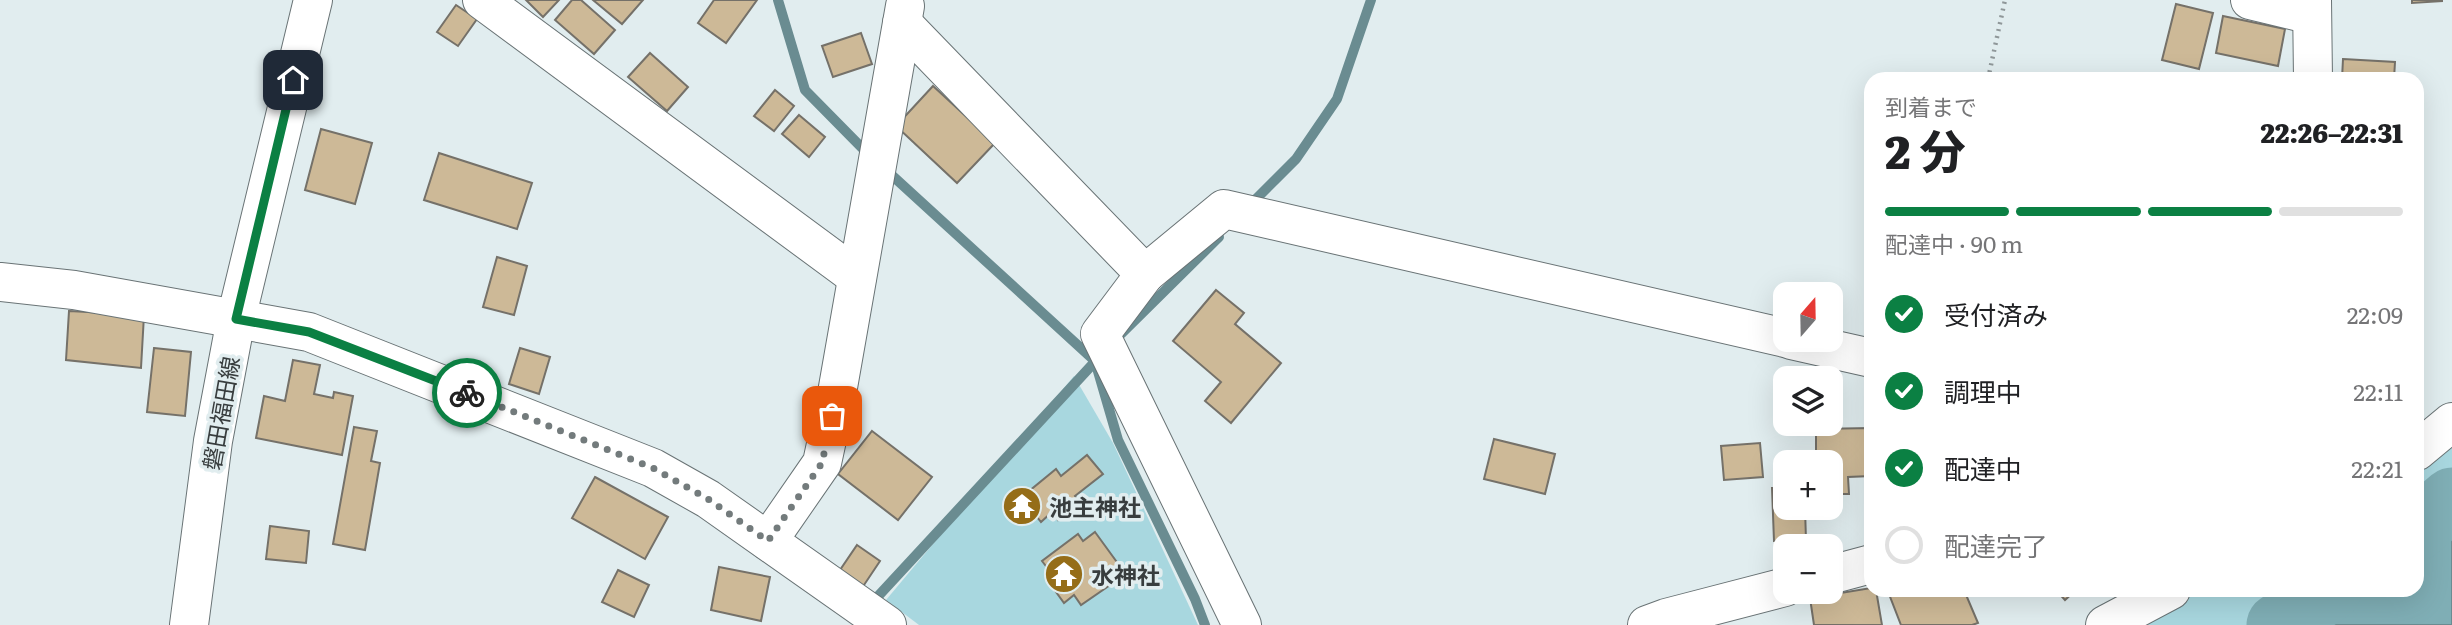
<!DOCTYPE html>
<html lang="ja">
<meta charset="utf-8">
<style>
body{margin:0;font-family:Literata,"Noto Sans JP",serif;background:#f6f6f6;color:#202124;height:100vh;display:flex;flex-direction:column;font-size:26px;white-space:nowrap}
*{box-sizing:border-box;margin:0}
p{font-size:23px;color:#757577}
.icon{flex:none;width:38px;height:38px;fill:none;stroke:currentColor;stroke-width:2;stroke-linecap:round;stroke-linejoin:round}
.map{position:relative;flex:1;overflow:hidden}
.side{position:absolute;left:1864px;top:72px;width:560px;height:525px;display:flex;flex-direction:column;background:#fff;border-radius:21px;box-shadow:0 7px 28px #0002}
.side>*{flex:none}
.needle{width:46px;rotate:20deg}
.tools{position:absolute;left:1773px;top:282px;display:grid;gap:14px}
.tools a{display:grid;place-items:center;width:70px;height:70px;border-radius:14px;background:#fff;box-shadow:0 7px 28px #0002;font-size:35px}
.pin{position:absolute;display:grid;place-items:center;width:60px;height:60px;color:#fff;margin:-30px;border-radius:14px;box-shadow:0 4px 10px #0006}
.courier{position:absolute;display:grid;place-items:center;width:70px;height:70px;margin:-35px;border:5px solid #0b8043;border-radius:50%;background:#fff;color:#222;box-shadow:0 2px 9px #0007}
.head em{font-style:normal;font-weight:800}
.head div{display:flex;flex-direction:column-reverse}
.head{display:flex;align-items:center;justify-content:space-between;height:119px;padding:0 21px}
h1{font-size:46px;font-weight:800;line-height:52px}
.bar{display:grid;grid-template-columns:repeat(4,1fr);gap:10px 7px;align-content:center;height:84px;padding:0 21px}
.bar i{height:9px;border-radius:5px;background:#e0e0e0}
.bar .active{background:#0b8043}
.bar p{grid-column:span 4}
ol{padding:0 21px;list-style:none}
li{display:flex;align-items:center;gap:21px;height:77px}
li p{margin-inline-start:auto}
li .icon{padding:7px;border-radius:50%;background:#0b8043;color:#fff;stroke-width:4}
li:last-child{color:#757577}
li i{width:38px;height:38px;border:4px solid #e0e0e0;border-radius:50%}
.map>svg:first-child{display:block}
.green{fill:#a8d7df}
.water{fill:#7faeb5;stroke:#6a8c91;stroke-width:2}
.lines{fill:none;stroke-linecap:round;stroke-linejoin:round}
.stream{stroke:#6a8c91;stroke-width:10}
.river{stroke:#7faeb5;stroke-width:63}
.building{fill:#cdb997;stroke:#757169;stroke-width:2}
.minor-casing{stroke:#697375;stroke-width:40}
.major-casing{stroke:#697375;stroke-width:40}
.path{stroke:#8f9799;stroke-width:4.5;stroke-dasharray:2 5;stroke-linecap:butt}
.minor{stroke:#fff;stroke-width:38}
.major{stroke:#fff;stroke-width:38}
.done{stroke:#737b7c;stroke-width:7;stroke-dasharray:0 12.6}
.route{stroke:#0b8043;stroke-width:9}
.labels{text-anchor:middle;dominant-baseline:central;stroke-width:7;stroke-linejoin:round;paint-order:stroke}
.street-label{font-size:23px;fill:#383d3e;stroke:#e1edef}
.poi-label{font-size:23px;font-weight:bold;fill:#383d3e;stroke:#e1edef;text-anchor:start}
</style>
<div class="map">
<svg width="2452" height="625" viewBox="0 0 2452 625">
<rect width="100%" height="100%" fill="#e1edef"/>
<!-- green -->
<g class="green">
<path d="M 1074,376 L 1113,443 L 1198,625 L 919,625 L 886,600 Z"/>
<path d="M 2452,407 L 2452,625 L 2109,625 L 2176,590 L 2417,590 L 2417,443 Z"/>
</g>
<!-- water -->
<path class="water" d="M 2452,499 L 2452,625 L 2278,625 L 2330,590 L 2417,590 L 2417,529 Z"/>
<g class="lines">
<!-- stream -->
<g class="stream">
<path d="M 778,0 L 805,90 L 870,156"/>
<path d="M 885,169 L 1095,361 L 1118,440 L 1195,599 L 1205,625"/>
<path d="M 1250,205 L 1296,159 L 1337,99 L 1371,0"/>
<path d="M 1121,334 L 1219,237"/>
<path d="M 869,606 L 1103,353"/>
</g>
<!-- river -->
<g class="river">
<path d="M 2417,529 L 2452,499"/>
<path d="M 2278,625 L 2330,590"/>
</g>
</g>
<!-- building -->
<g class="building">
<path d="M 526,0 L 559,0 L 543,17 Z"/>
<path d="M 572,0 L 581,0 L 615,30 L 594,54 L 555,20 Z"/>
<path d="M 593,0 L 643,0 L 622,24 Z"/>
<path d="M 714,0 L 757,0 L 726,43 L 698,23 Z"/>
<path d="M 2412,0 L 2442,0 L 2442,1 L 2412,3 Z"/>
<path d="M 2176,4 L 2213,13 L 2199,69 L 2162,60 Z"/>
<path d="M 456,5 L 477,19 L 458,46 L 437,32 Z"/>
<path d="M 2223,16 L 2285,29 L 2278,66 L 2216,53 Z"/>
<path d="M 861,33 L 872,64 L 833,77 L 822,46 Z"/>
<path d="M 650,53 L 688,87 L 667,111 L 628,77 Z"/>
<path d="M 2343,59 L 2395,62 L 2394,79 L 2342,79 Z"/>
<path d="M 933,86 L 995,143 L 957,183 L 896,126 Z"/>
<path d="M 775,90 L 794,106 L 774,131 L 754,116 Z"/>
<path d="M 799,115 L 825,137 L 809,157 L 782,134 Z"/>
<path d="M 321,129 L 372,143 L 355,204 L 305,190 Z"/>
<path d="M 439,153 L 532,183 L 517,229 L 424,200 Z"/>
<path d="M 497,257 L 527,266 L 514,315 L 483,307 Z"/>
<path d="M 1216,290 L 1244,313 L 1235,324 L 1281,363 L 1231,423 L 1205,401 L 1221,382 L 1173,341 Z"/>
<path d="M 69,311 L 144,315 L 141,368 L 66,360 Z"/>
<path d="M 154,348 L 191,352 L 185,416 L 147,412 Z"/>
<path d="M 520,348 L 550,357 L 539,394 L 509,384 Z"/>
<path d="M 293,360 L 320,365 L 314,394 L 333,398 L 334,392 L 353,396 L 342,455 L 256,438 L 264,396 L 285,401 Z"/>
<path d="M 354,427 L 377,431 L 371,461 L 380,463 L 365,550 L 333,544 Z"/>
<path d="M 1871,428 L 1871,476 L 1848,477 L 1849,494 L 1830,494 L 1830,462 L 1816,462 L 1816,429 Z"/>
<path d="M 872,431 L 932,477 L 898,520 L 838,474 Z"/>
<path d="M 1494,439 L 1555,454 L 1545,494 L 1484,479 Z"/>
<path d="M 1760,443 L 1763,477 L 1724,480 L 1721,446 Z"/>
<path d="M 1087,455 L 1103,474 L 1075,496 L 1079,502 L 1058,520 L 1052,512 L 1041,522 L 1030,508 L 1036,502 L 1028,492 L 1056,469 L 1061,476 Z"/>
<path d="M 595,477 L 668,517 L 645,559 L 572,518 Z"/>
<path d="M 1772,488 L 1785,488 L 1785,508 L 1805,508 L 1806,540 L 1774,541 Z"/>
<path d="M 270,526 L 309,531 L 306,563 L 266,559 Z"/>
<path d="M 1095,532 L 1119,565 L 1107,574 L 1113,583 L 1081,605 L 1074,595 L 1064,603 L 1046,578 L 1052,574 L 1042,561 L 1078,534 L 1083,541 Z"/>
<path d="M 857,545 L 880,561 L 862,588 L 838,573 Z"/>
<path d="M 719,567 L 770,577 L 761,621 L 711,610 Z"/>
<path d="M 618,570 L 649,585 L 634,617 L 602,602 Z"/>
<path d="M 1871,588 L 1876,590 L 1882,625 L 1814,625 L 1810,598 Z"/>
<path d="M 1900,590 L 1964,590 L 1978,623 L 1972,625 L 1901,625 L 1889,594 Z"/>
<path d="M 2056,590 L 2076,590 L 2065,600 Z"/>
</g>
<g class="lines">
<!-- minor casing -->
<g class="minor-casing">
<g id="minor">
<path d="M 482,0 L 857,277"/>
<path d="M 2250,0 L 2312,15"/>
<path d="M 2312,0 L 2313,79"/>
<path d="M 902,23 L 1145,274 L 1224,209 L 1785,338"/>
<path d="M 1145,274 L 1100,334 L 1242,625"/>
<path d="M 0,282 L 74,290 L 309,332 L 653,468 L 708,499 L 887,625"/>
<path d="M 1791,340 L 1871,358"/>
<path d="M 2417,451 L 2452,422"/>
<path d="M 768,541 L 822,463 L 837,393 L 905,6"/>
<path d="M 1830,575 L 1871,564"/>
<path d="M 1647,625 L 1666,618 L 1785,587"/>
<path d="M 2105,625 L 2171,590"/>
</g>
</g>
<!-- major casing -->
<g class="major-casing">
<path id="major" d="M 189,625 L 213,441 L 236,319 L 313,0"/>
</g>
<!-- path -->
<path class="path" d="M 1988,79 L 2005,0"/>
<!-- minor -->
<use href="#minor" class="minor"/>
<!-- major -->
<use href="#major" class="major"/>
</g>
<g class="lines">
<!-- done -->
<path class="done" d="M 467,393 L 653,468 L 708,499 L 768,541 L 822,463 L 832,416"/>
<!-- route -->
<path class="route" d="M 293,80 L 236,319 L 309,332 L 467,393"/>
</g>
<!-- icons -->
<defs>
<g id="temple-disc" transform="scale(2.0125)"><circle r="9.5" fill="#956d18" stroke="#e1edef"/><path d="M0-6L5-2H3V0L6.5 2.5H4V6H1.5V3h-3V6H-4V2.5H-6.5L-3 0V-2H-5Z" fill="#fff"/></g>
</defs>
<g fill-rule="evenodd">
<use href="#temple-disc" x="1022" y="506"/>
<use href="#temple-disc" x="1064" y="574"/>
</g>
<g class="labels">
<!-- street labels -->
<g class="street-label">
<text transform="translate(220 413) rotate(-80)">磐田福田線</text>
</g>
<!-- poi labels -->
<g class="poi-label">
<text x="1049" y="506">池主神社</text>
<text x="1091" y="574">水神社</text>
</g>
</g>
</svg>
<div class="tools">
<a><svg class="needle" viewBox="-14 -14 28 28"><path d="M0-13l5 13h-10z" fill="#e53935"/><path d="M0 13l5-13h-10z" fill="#757577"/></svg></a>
<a><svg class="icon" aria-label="layers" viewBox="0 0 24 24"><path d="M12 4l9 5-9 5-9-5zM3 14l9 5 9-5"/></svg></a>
<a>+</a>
<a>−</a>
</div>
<div class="pin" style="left:832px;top:416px;background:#ea580c"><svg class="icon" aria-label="bag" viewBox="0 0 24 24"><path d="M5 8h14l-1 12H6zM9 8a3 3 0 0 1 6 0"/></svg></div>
<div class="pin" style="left:293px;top:80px;background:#1f2937"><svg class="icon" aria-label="home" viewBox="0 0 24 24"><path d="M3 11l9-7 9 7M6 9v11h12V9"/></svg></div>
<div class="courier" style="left:467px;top:393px"><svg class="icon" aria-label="bike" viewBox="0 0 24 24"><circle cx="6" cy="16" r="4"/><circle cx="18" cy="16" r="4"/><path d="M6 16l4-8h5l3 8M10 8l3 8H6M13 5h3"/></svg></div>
<section class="side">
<div class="head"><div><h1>2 分</h1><p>到着まで</p></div><em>22:26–22:31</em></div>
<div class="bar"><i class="active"></i><i class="active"></i><i class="active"></i><i></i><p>配達中 · 90 m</p></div>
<ol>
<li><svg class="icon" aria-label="check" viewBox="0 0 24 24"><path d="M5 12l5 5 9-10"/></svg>受付済み<p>22:09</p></li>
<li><svg class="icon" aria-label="check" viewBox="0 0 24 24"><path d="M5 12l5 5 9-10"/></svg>調理中<p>22:11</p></li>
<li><svg class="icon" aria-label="check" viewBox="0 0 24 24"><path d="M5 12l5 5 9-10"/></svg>配達中<p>22:21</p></li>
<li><i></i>配達完了</li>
</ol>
</section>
</div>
